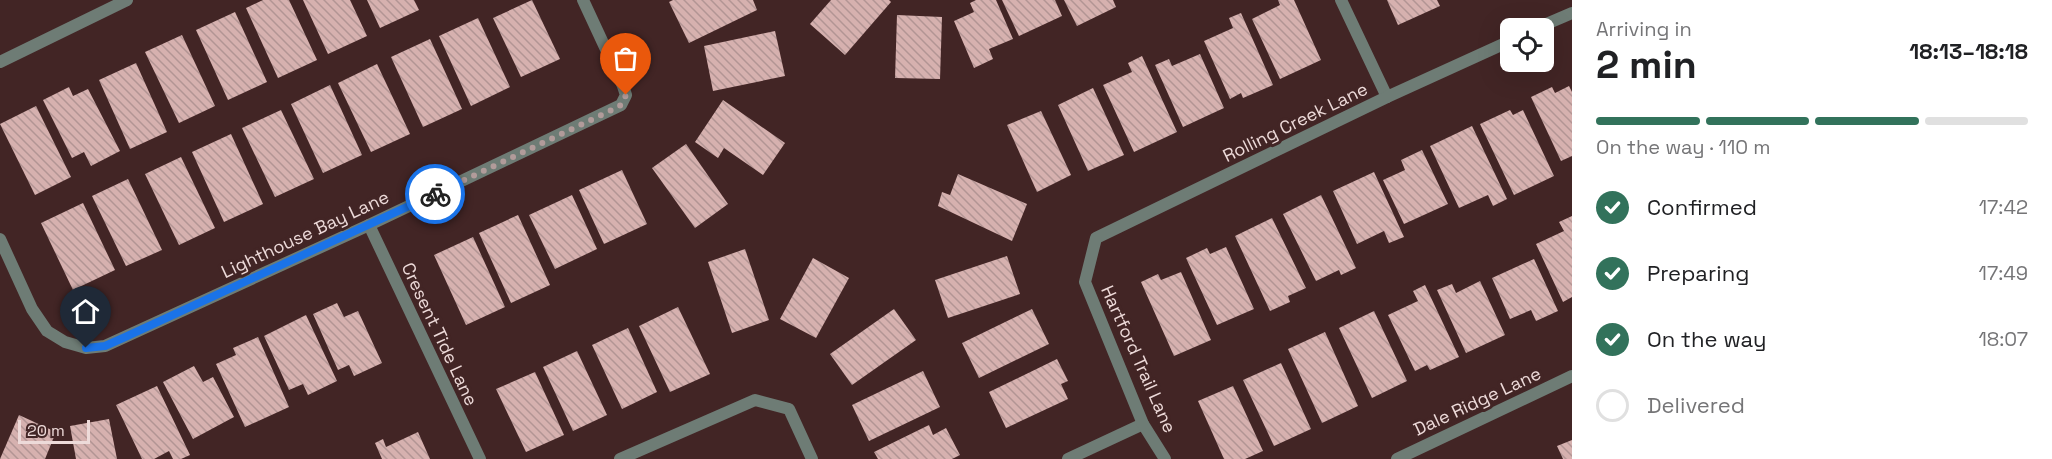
<!DOCTYPE html>
<meta charset="utf-8">
<style>
body{margin:0;font-family:"Space Grotesk",sans-serif;background:#f6f6f6;color:#202124;height:100vh;display:flex;flex-direction:column;font-size:22px;white-space:nowrap}
*{box-sizing:border-box;margin:0}
p{font-size:20px;color:#757577}
.icon{flex:none;width:33px;height:33px;fill:none;stroke:currentColor;stroke-width:2;stroke-linecap:round;stroke-linejoin:round}
.map{position:relative;flex:1;overflow:hidden}
.sheet{display:flex;flex-direction:column;background:#fff;width:480px}
.sheet>*{flex:none}
.buttons{position:absolute;left:1500px;top:18px;display:grid;gap:12px}
.buttons a{display:grid;place-items:center;width:54px;height:54px;border-radius:9px;background:#fff;box-shadow:0 6px 24px #0002;font-size:30px}
.scale{position:absolute;left:18px;bottom:15px;width:72px;box-sizing:border-box;padding-left:6px;border:3px solid #eddad9;border-top:0;font-size:16px;line-height:21px;white-space:nowrap;color:#eddad9;-webkit-text-stroke:4px #422525;paint-order:stroke}
.pin{position:absolute;display:grid;place-items:center;width:51px;height:51px;color:#fff;margin:-62px -26px;border-radius:50% 50% 50% 0;rotate:-45deg;box-shadow:0 0 6px #0007}
.pin .icon{rotate:45deg}
.courier{position:absolute;display:grid;place-items:center;width:60px;height:60px;margin:-30px;border:4px solid #1a73e8;border-radius:50%;background:#fff;color:#222;box-shadow:0 2px 8px #0007}
.head em{font-style:normal;font-weight:800}
.head div{display:flex;flex-direction:column-reverse}
.head{display:flex;align-items:center;justify-content:space-between;height:102px;padding:0 24px}
h1{font-size:39px;font-weight:800;line-height:45px}
.bar{display:grid;grid-template-columns:repeat(4,1fr);gap:9px 6px;align-content:center;height:72px;padding:0 24px}
.bar i{height:8px;border-radius:4px;background:#e0e0e0}
.bar .selected{background:#32725b}
.bar p{grid-column:span 4}
ol{padding:0 24px;list-style:none}
li{display:flex;align-items:center;gap:18px;height:66px}
li p{margin-inline-start:auto}
li .icon{padding:6px;border-radius:50%;background:#32725b;color:#fff;stroke-width:4}
li:last-child{color:#757577}
li i{width:33px;height:33px;border:3px solid #e0e0e0;border-radius:50%}
main{display:flex;flex:1;min-height:0}
.map>svg:first-child{display:block}
.building{fill:url(#building-back-hatch)}
.lines{fill:none;stroke-linecap:round;stroke-linejoin:round}
.street{stroke:#6e7c75;stroke-width:12}
.done{stroke:#b19b9a;stroke-width:6;stroke-dasharray:0 10.8}
.route{stroke:#1a73e8;stroke-width:8}
.labels{text-anchor:middle;dominant-baseline:central;stroke-width:6;stroke-linejoin:round;paint-order:stroke}
.street-label{font-size:18px;fill:#eddad9;stroke:#422525}
</style>
<main>
<div class="map">
<svg width="1572" height="459" viewBox="0 0 1572 459">
<defs>
<pattern id="building-back-hatch" width="6" height="6" patternUnits="userSpaceOnUse" patternTransform="scale(1.5)"><rect width="6" height="6" fill="#d6b1af"/><path d="M-1 5l2 2M0 0l6 6M5-1l2 2" fill="none" stroke="#b29594"/></pattern>
</defs>
<rect width="100%" height="100%" fill="#422525"/>
<!-- building -->
<g class="building">
<path d="M 263,0 L 289,0 L 317,60 L 278,78 L 246,8 Z"/>
<path d="M 303,0 L 350,0 L 367,36 L 328,54 Z"/>
<path d="M 367,0 L 414,0 L 419,10 L 380,28 Z"/>
<path d="M 532,0 L 560,59 L 521,77 L 493,18 Z"/>
<path d="M 673,0 L 753,0 L 757,10 L 689,43 L 669,2 Z"/>
<path d="M 831,0 L 889,0 L 891,2 L 845,55 L 810,24 Z"/>
<path d="M 976,0 L 996,0 L 1013,39 L 989,49 L 993,59 L 974,68 L 954,21 L 974,12 L 970,3 Z"/>
<path d="M 1002,0 L 1055,0 L 1062,16 L 1019,36 Z"/>
<path d="M 1064,0 L 1113,0 L 1116,7 L 1077,26 Z"/>
<path d="M 1278,0 L 1294,0 L 1321,60 L 1280,79 L 1252,19 L 1280,5 Z"/>
<path d="M 1387,0 L 1437,0 L 1440,6 L 1398,25 Z"/>
<path d="M 235,12 L 267,82 L 228,100 L 196,30 Z"/>
<path d="M 1241,13 L 1273,85 L 1243,98 L 1241,93 L 1230,99 L 1204,41 L 1233,28 L 1229,18 Z"/>
<path d="M 897,15 L 942,17 L 940,79 L 895,78 Z"/>
<path d="M 478,18 L 510,87 L 471,106 L 439,36 Z"/>
<path d="M 775,31 L 785,76 L 713,91 L 704,46 Z"/>
<path d="M 182,35 L 215,106 L 179,123 L 145,52 Z"/>
<path d="M 430,39 L 462,109 L 423,127 L 391,57 Z"/>
<path d="M 1200,54 L 1224,108 L 1183,127 L 1155,65 L 1169,59 L 1172,66 Z"/>
<path d="M 1142,56 L 1177,132 L 1134,152 L 1103,85 L 1132,72 L 1128,63 Z"/>
<path d="M 136,63 L 167,132 L 130,149 L 99,80 Z"/>
<path d="M 377,64 L 410,134 L 371,152 L 338,83 Z"/>
<path d="M 330,85 L 362,155 L 323,173 L 291,104 Z"/>
<path d="M 1569,86 L 1572,92 L 1572,156 L 1561,161 L 1531,97 L 1552,87 L 1555,93 Z"/>
<path d="M 69,87 L 73,96 L 88,89 L 120,151 L 91,166 L 84,152 L 72,158 L 43,100 Z"/>
<path d="M 1093,88 L 1124,155 L 1088,171 L 1058,105 Z"/>
<path d="M 723,100 L 785,143 L 763,175 L 724,148 L 718,158 L 695,142 Z"/>
<path d="M 36,106 L 71,177 L 35,195 L 0,124 Z"/>
<path d="M 281,110 L 314,179 L 275,197 L 242,128 Z"/>
<path d="M 1510,110 L 1513,115 L 1523,110 L 1554,176 L 1514,195 L 1480,124 Z"/>
<path d="M 1041,111 L 1071,175 L 1037,192 L 1007,125 Z"/>
<path d="M 1472,126 L 1507,199 L 1493,206 L 1488,195 L 1459,208 L 1430,146 Z"/>
<path d="M 231,134 L 263,204 L 224,222 L 192,152 Z"/>
<path d="M 686,144 L 728,204 L 695,228 L 652,168 Z"/>
<path d="M 1422,150 L 1448,204 L 1404,224 L 1383,180 L 1405,170 L 1401,160 Z"/>
<path d="M 181,157 L 215,228 L 179,245 L 145,174 Z"/>
<path d="M 622,170 L 647,224 L 604,244 L 579,190 Z"/>
<path d="M 1374,172 L 1404,237 L 1389,243 L 1384,231 L 1357,244 L 1333,191 Z"/>
<path d="M 958,174 L 1027,204 L 1012,241 L 938,206 L 942,192 L 950,195 Z"/>
<path d="M 128,179 L 162,250 L 126,266 L 92,196 Z"/>
<path d="M 572,195 L 597,249 L 555,269 L 529,215 Z"/>
<path d="M 1321,195 L 1356,268 L 1341,275 L 1339,270 L 1316,281 L 1283,214 Z"/>
<path d="M 83,203 L 115,270 L 73,290 L 41,223 Z"/>
<path d="M 518,215 L 550,285 L 511,303 L 479,233 Z"/>
<path d="M 1572,216 L 1572,297 L 1563,302 L 1536,244 L 1564,231 L 1559,222 Z"/>
<path d="M 1272,218 L 1306,288 L 1288,296 L 1290,302 L 1270,311 L 1235,236 Z"/>
<path d="M 473,237 L 505,307 L 466,325 L 434,255 Z"/>
<path d="M 1226,247 L 1254,309 L 1217,325 L 1186,258 L 1207,248 L 1210,254 Z"/>
<path d="M 745,249 L 769,320 L 732,333 L 708,262 Z"/>
<path d="M 1007,256 L 1020,294 L 948,318 L 935,280 Z"/>
<path d="M 813,258 L 849,278 L 816,338 L 780,319 Z"/>
<path d="M 1534,259 L 1558,311 L 1536,321 L 1531,310 L 1510,319 L 1492,278 Z"/>
<path d="M 1181,272 L 1211,340 L 1174,356 L 1141,282 L 1158,274 L 1161,280 Z"/>
<path d="M 1480,281 L 1505,335 L 1466,353 L 1437,290 L 1452,284 L 1456,293 Z"/>
<path d="M 1425,285 L 1459,357 L 1430,370 L 1427,365 L 1415,371 L 1388,315 L 1418,301 L 1413,291 Z"/>
<path d="M 337,303 L 344,317 L 358,311 L 382,363 L 354,376 L 349,365 L 338,370 L 313,314 Z"/>
<path d="M 678,307 L 710,374 L 670,392 L 639,326 Z"/>
<path d="M 894,309 L 916,340 L 852,385 L 830,354 Z"/>
<path d="M 1032,309 L 1049,344 L 979,378 L 962,343 Z"/>
<path d="M 1374,311 L 1407,381 L 1372,398 L 1339,328 Z"/>
<path d="M 306,315 L 337,381 L 308,395 L 303,384 L 289,390 L 264,336 Z"/>
<path d="M 628,328 L 657,392 L 622,409 L 592,345 Z"/>
<path d="M 1325,332 L 1358,406 L 1322,423 L 1288,349 Z"/>
<path d="M 258,337 L 289,407 L 245,427 L 216,364 L 236,355 L 233,348 Z"/>
<path d="M 577,351 L 607,415 L 573,431 L 543,367 Z"/>
<path d="M 1057,359 L 1068,381 L 1061,384 L 1068,399 L 1006,428 L 989,392 Z"/>
<path d="M 1281,363 L 1311,429 L 1274,446 L 1243,380 Z"/>
<path d="M 194,366 L 203,382 L 213,377 L 234,417 L 193,439 L 163,382 Z"/>
<path d="M 923,371 L 940,407 L 869,441 L 852,405 Z"/>
<path d="M 535,372 L 564,435 L 526,452 L 496,389 Z"/>
<path d="M 157,386 L 190,455 L 181,459 L 173,459 L 169,451 L 154,459 L 142,459 L 116,405 Z"/>
<path d="M 1233,386 L 1263,451 L 1245,459 L 1224,459 L 1198,401 Z"/>
<path d="M 19,415 L 56,432 L 45,459 L 0,459 Z"/>
<path d="M 109,419 L 117,459 L 76,459 L 70,426 Z"/>
<path d="M 929,425 L 933,435 L 946,428 L 960,455 L 952,459 L 878,459 L 874,452 Z"/>
<path d="M 418,432 L 430,459 L 382,459 L 375,443 L 383,439 L 386,447 Z"/>
<path d="M 1572,440 L 1572,459 L 1563,459 L 1557,446 Z"/>
</g>
<g class="lines">
<!-- street -->
<g class="street">
<path d="M 1341,0 L 1387,97"/>
<path d="M 1537,28 L 1572,13"/>
<path d="M 0,62 L 127,0"/>
<path d="M 369,225 L 480,459"/>
<path d="M 0,239 L 32,309 L 47,331 L 65,342 L 86,348 L 105,346 L 369,225 L 621,105 L 626,95 L 623,86 L 583,0"/>
<path d="M 620,459 L 755,400 L 789,409 L 812,459"/>
<path d="M 1068,459 L 1143,424"/>
<path d="M 1165,459 L 1143,424 L 1085,282 L 1096,238 L 1387,97 L 1510,41"/>
<path d="M 1397,459 L 1572,376"/>
</g>
</g>
<g class="lines">
<!-- done -->
<path class="done" d="M 435,194 L 614,109 L 621,105 L 626,95"/>
<!-- route -->
<path class="route" d="M 86,348 L 105,346 L 123,338 L 435,194"/>
</g>
<g class="labels">
<!-- street labels -->
<g class="street-label">
<text transform="translate(1295 122) rotate(-26)">Rolling Creek Lane</text>
<text transform="translate(305 234) rotate(-25)">Lighthouse Bay Lane</text>
<text transform="translate(440 334) rotate(65)">Cresent Tide Lane</text>
<text transform="translate(1139 359) rotate(66)">Hartford Trail Lane</text>
<text transform="translate(1477 401) rotate(-25)">Dale Ridge Lane</text>
</g>
</g>
</svg>
<div class="buttons">
<a><svg class="icon" aria-label="locate" viewBox="0 0 24 24"><circle cx="12" cy="12" r="6"/><path d="M12 2v4M12 18v4M2 12h4M18 12h4"/></svg></a>
</div>
<div class="scale">20 m</div>
<div class="pin" style="left:626px;top:95px;background:#ea580c"><svg class="icon" aria-label="bag" viewBox="0 0 24 24"><path d="M5 8h14l-1 12H6zM9 8a3 3 0 0 1 6 0"/></svg></div>
<div class="pin" style="left:86px;top:348px;background:#1f2937"><svg class="icon" aria-label="home" viewBox="0 0 24 24"><path d="M3 11l9-7 9 7M6 9v11h12V9"/></svg></div>
<div class="courier" style="left:435px;top:194px"><svg class="icon" aria-label="bike" viewBox="0 0 24 24"><circle cx="6" cy="16" r="4"/><circle cx="18" cy="16" r="4"/><path d="M6 16l4-8h5l3 8M10 8l3 8H6M13 5h3"/></svg></div>
</div>
<section class="sheet">
<div class="head"><div><h1>2 min</h1><p>Arriving in</p></div><em>18:13–18:18</em></div>
<div class="bar"><i class="selected"></i><i class="selected"></i><i class="selected"></i><i></i><p>On the way · 110 m</p></div>
<ol>
<li><svg class="icon" aria-label="check" viewBox="0 0 24 24"><path d="M5 12l5 5 9-10"/></svg>Confirmed<p>17:42</p></li>
<li><svg class="icon" aria-label="check" viewBox="0 0 24 24"><path d="M5 12l5 5 9-10"/></svg>Preparing<p>17:49</p></li>
<li><svg class="icon" aria-label="check" viewBox="0 0 24 24"><path d="M5 12l5 5 9-10"/></svg>On the way<p>18:07</p></li>
<li><i></i>Delivered</li>
</ol>
</section>
</main>
